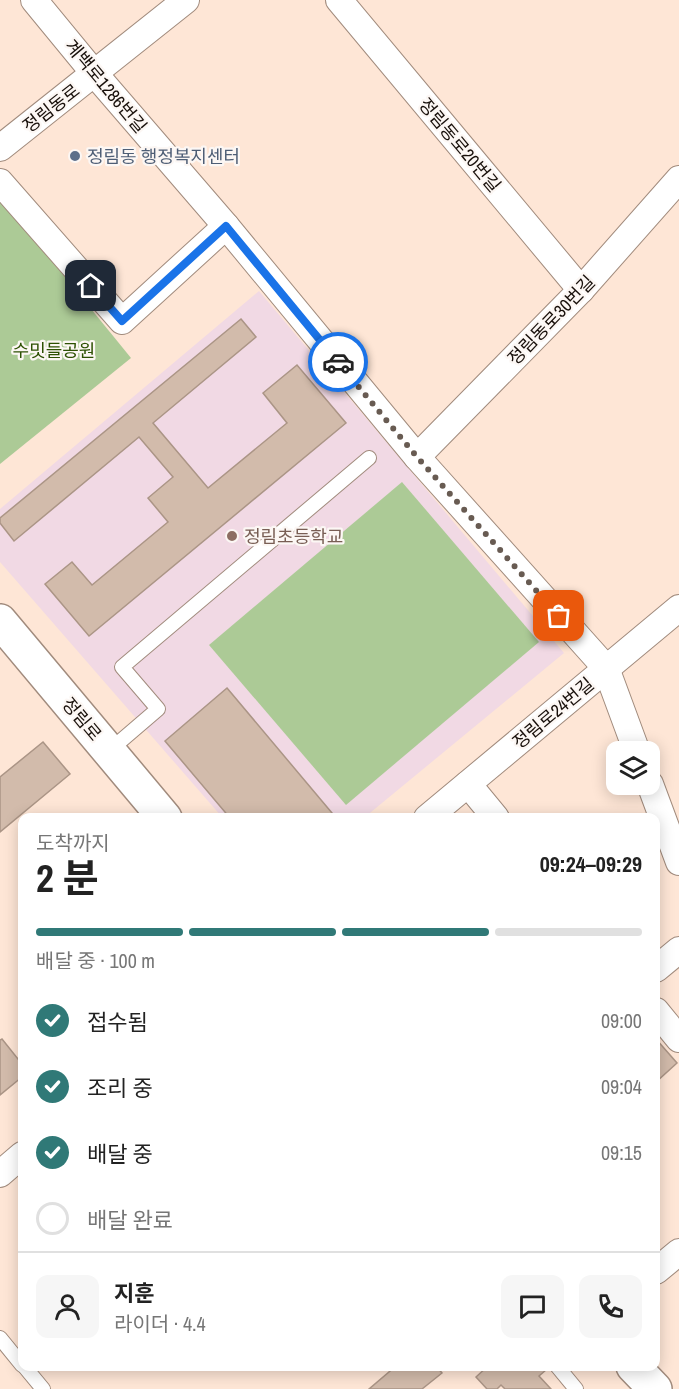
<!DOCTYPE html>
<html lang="ko">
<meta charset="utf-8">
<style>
body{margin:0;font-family:"Archivo Narrow","Noto Sans KR",sans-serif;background:#f6f6f6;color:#222;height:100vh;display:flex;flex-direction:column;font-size:22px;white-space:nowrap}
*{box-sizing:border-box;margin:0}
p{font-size:20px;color:#767676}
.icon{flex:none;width:33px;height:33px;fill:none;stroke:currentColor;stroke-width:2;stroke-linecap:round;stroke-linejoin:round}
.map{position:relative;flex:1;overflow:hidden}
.sheet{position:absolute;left:18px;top:813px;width:642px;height:558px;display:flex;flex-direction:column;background:#fff;border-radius:12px;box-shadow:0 3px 15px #0003}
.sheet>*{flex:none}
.tools{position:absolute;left:606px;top:741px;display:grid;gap:12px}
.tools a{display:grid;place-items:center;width:54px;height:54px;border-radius:12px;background:#fff;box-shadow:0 3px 15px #0003;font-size:30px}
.pin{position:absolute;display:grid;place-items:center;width:51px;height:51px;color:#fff;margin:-26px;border-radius:12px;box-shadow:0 3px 9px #0006}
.courier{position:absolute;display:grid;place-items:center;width:60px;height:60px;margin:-30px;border:4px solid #1a73e8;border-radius:50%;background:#fff;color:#222;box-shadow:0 2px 8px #0007}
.overview em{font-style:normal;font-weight:700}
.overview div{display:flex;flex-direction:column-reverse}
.overview{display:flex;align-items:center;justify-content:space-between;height:102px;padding:0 18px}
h1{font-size:39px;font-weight:700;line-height:45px}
.bar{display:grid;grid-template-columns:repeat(4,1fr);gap:9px 6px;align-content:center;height:72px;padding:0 18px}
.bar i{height:8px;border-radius:4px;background:#e0e0e0}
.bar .on{background:#307977}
.bar p{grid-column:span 4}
.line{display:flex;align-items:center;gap:15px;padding:0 18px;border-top:2px solid #e0e0e0}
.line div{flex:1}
.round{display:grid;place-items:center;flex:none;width:63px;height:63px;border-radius:12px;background:#f6f6f6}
ol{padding:0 18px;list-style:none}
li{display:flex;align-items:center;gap:18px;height:66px}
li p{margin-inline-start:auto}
li .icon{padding:6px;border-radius:50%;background:#307977;color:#fff;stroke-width:4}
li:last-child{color:#767676}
li i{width:33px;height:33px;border:3px solid #e0e0e0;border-radius:50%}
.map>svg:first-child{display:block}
.education{fill:#f1d9e4}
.park{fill:#acca96}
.building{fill:#d2bbab;stroke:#ab9586;stroke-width:1.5}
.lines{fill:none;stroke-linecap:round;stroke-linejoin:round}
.service-casing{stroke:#a18b7d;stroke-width:16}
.minor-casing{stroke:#a18b7d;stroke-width:28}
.secondary-casing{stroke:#a18b7d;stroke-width:36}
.service{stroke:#fff;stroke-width:14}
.minor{stroke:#fff;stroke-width:26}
.secondary{stroke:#fff;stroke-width:33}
.done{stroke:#685b52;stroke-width:6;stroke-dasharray:0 10.8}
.route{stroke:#1a73e8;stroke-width:8}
.service-dot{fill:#5c6f8a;stroke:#fcf7f4;stroke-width:2}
.education-dot{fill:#8d6e63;stroke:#fcf7f4;stroke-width:2}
.labels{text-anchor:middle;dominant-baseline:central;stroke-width:4.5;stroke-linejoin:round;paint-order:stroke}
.street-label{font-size:18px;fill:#18100b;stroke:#fcf7f4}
.service-label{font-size:18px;fill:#4e5e75;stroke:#fcf7f4;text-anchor:start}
.park-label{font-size:18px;fill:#2d5103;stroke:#fcf7f4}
.education-label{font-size:18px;fill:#785e54;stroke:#fcf7f4;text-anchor:start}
</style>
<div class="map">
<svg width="679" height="1389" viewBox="0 0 679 1389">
<rect width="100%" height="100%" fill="#fee6d6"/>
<!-- education -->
<path class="education" d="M 259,291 L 564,653 L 365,817 L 222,817 L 0,562 L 0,509 Z"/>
<!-- park -->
<g class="park">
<path d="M 0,197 L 131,358 L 0,464 Z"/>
<path d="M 402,482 L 539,642 L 346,805 L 209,645 Z"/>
</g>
<!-- building -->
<g class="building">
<path d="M 241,319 L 256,337 L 153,423 L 208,488 L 287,423 L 263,393 L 297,365 L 346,423 L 89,636 L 45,584 L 72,562 L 92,585 L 168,522 L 148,498 L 173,477 L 139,437 L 14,541 L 0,523 L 0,518 Z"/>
<path d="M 227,688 L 332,813 L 327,818 L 230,818 L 165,741 Z"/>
<path d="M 43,742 L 70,774 L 0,832 L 0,777 Z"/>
<path d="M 2,1039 L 22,1064 L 22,1077 L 0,1095 L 0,1040 Z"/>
<path d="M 656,1039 L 677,1063 L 656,1082 Z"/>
<path d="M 396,1366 L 436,1366 L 442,1373 L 422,1389 L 369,1389 Z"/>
<path d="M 488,1366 L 543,1366 L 546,1370 L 539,1376 L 551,1389 L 505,1389 L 501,1385 L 497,1389 L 487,1389 L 476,1377 Z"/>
</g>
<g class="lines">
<!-- service casing -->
<g class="service-casing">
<g id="service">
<path d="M 109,751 L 158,709 L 122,667 L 369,458"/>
<path d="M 0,1338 L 22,1365"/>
<path d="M 24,1366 L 43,1389"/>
<path d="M 557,1366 L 576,1389"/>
</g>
</g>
<!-- minor casing -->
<g class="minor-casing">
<g id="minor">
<path d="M 34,0 L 94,73 L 226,226 L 417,457 L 606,668 L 637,752"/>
<path d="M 339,0 L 581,290"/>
<path d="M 0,148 L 186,0"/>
<path d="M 0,182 L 122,321 L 226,226"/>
<path d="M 417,457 L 581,290 L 679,179"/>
<path d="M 468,784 L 496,818"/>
<path d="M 650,784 L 679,862"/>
<path d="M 427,818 L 679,608"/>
<path d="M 656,969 L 679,950"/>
<path d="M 656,1011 L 679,1039"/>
<path d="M 0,1174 L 22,1155"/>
<path d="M 656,1271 L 679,1252"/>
</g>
</g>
<!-- secondary casing -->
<g class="secondary-casing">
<g id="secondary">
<path d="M 0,621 L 165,818"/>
<path d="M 633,1366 L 655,1389"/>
</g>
</g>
<!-- service -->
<use href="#service" class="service"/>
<!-- minor -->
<use href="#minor" class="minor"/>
<!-- secondary -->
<use href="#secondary" class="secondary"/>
</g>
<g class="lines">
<!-- done -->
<path class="done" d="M 338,362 L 417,457 L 559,616"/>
<!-- route -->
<path class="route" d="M 91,286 L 122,321 L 226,226 L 338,362"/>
</g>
<!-- markers -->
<circle class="service-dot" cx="75" cy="156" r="6"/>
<circle class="education-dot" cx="232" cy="536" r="6"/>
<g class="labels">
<!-- street labels -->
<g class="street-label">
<text transform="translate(106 86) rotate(50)">계백로1286번길</text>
<text transform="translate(51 108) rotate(-38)">정림동로</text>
<text transform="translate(460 145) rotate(50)">정림동로20번길</text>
<text transform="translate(551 320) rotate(-46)">정림동로30번길</text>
<text transform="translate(553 713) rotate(-40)">정림로24번길</text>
<text transform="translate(82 719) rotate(50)">정림로</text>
</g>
<!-- service labels -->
<g class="service-label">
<text x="87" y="156">정림동 행정복지센터</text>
</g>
<!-- park labels -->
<g class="park-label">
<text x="54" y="350">수밋들공원</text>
</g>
<!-- education labels -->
<g class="education-label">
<text x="244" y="536">정림초등학교</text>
</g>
</g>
</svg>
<div class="tools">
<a><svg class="icon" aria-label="layers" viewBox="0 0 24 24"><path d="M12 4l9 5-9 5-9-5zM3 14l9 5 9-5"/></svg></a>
</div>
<div class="pin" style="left:559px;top:616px;background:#ea580c"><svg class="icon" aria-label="bag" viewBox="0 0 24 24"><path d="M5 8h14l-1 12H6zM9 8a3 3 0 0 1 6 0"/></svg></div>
<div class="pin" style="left:91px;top:286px;background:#1f2937"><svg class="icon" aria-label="home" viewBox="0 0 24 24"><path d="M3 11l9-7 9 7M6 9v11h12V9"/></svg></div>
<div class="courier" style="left:338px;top:362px"><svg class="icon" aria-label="car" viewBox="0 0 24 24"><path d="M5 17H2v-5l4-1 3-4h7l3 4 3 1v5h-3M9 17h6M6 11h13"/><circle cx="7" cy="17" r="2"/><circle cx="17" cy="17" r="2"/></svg></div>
<section class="sheet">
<div class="overview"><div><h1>2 분</h1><p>도착까지</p></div><em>09:24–09:29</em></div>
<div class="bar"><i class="on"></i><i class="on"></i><i class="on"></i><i></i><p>배달 중 · 100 m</p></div>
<ol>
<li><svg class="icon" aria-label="check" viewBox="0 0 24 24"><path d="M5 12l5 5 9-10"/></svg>접수됨<p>09:00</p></li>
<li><svg class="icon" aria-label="check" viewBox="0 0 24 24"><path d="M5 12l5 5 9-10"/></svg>조리 중<p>09:04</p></li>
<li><svg class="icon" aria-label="check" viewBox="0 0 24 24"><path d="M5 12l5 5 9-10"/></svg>배달 중<p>09:15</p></li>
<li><i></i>배달 완료</li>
</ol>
<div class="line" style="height:108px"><a class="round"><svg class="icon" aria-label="person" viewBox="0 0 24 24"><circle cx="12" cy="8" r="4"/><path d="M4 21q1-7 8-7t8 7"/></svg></a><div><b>지훈</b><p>라이더 · 4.4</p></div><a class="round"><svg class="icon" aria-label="chat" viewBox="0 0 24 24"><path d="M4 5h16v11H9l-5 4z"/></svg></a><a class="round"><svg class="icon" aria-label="phone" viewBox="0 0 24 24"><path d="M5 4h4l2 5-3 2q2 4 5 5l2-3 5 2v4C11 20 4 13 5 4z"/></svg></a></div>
</section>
</div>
